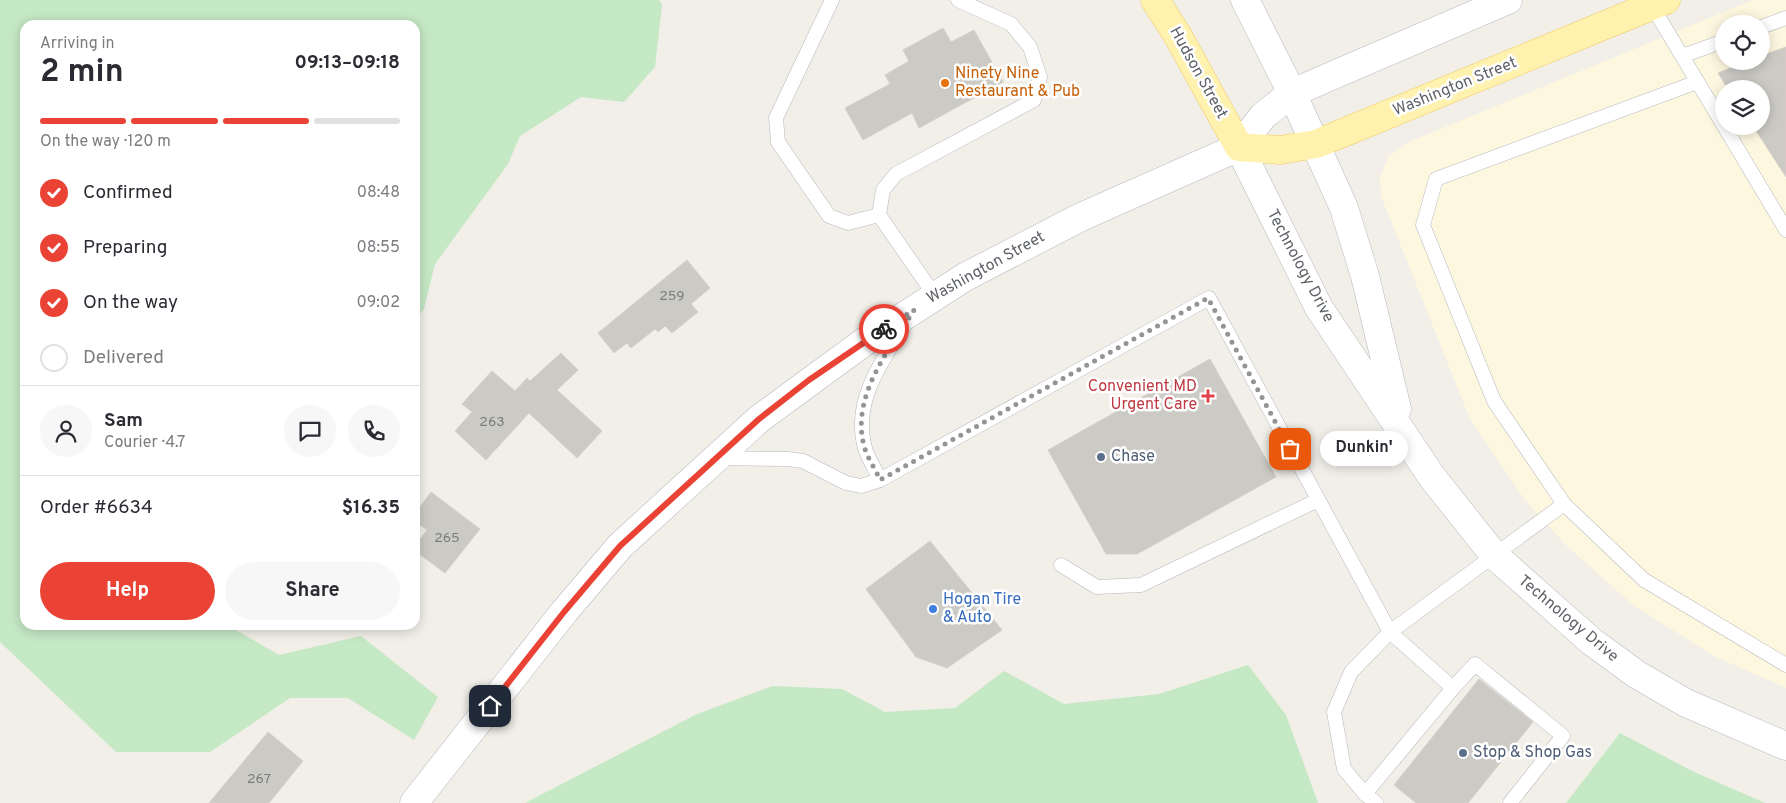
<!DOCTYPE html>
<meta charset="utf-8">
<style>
body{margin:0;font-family:Overpass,sans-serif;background:#f7f7f7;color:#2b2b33;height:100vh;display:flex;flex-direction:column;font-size:19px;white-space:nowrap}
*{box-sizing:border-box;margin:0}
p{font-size:16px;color:#7c7c81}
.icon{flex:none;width:28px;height:28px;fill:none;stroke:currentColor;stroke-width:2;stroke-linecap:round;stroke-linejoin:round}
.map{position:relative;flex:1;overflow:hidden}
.sheet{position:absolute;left:20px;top:20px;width:400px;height:610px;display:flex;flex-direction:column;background:#fff;border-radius:15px;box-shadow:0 2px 12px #0003}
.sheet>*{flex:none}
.fabs{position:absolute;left:1715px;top:15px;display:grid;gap:10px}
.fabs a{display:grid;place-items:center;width:55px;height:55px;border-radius:50%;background:#fff;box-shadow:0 2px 12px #0003;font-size:25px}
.pin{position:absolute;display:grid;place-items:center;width:42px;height:42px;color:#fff;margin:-21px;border-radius:10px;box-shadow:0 2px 8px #0006}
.courier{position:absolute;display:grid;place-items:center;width:50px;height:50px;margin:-25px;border:4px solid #ea4335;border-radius:50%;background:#fff;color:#222;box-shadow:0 1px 6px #0007}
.bubble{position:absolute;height:35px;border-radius:18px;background:#fff;box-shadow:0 2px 12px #0003;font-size:16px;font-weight:700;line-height:35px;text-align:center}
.head em{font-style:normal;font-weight:700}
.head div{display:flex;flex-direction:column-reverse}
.head{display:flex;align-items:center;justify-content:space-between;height:85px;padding:0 20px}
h1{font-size:32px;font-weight:700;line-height:38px}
.bar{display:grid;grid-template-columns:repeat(4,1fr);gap:8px 5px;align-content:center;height:60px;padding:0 20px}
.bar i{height:6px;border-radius:4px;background:#e1e1e2}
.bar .current{background:#ea4335}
.bar p{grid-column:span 4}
.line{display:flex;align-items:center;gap:12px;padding:0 20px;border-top:1px solid #e1e1e2}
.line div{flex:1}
.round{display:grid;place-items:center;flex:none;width:52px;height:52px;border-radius:26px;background:#f7f7f7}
ol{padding:0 20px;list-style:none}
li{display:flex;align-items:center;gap:15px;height:55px}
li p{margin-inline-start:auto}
li .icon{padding:5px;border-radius:50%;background:#ea4335;color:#fff;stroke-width:4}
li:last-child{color:#7c7c81}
li i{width:28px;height:28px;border:2px solid #e1e1e2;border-radius:50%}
.cta{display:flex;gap:10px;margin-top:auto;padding:10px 20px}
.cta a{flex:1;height:58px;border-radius:30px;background:#ea4335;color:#fff;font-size:20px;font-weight:700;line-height:58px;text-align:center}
.cta a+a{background:#f7f7f7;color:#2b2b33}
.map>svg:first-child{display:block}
.commercial{fill:#fef7e0;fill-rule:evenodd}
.green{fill:#c5e8c5}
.building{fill:#cccac5;stroke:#d6d1c6}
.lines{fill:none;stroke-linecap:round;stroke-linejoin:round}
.lane-casing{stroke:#b5b8bc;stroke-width:15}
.secondary-casing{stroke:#b6babf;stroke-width:29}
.primary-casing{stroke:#f2c960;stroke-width:29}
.lane{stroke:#fff;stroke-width:14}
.secondary{stroke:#fff;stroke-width:28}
.primary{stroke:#fff2af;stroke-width:28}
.done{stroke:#929495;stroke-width:5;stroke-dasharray:0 9}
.route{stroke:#ea4335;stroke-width:6}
.food-dot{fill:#e8710a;stroke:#fff;stroke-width:2}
.health-dot{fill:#e0444e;stroke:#fff;stroke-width:2}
.service-dot{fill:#5c6f8a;stroke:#fff;stroke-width:2}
.shop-dot{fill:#3f7fe0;stroke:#fff;stroke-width:2}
.labels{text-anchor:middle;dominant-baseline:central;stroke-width:5;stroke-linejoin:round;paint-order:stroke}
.number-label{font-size:14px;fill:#7a7d7f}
.street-label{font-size:16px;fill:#5f6368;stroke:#fff}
.food-label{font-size:16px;fill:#c56008;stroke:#fff;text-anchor:start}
.health-label{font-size:16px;fill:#be3a42;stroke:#fff;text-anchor:end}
.service-label{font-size:16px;fill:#4e5e75;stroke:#fff;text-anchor:start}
.shop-label{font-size:16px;fill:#366cbe;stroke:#fff;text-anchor:start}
</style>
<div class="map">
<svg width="1786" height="803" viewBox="0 0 1786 803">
<rect width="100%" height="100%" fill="#f1efe8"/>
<!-- commercial -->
<path class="commercial" d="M 1753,0 L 1786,0 L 1786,688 L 1714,656 L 1633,605 L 1566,545 L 1525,500 L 1470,419 L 1381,196 L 1380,177 L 1389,156 L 1409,142 ZM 1724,24 L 1761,24 L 1761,61 L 1724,61 ZM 1724,89 L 1761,89 L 1761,126 L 1724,126 Z"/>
<!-- green -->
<g class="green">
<path d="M 0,0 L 659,0 L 662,5 L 655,67 L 624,102 L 581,97 L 520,136 L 508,164 L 435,264 L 424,309 L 415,321 L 415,25 L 25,25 L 25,625 L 227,625 L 279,655 L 361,636 L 438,697 L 414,740 L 348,698 L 290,698 L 210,752 L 116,752 L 0,642 Z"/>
<path d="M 1248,665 L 1286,715 L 1318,803 L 525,803 L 697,714 L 773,686 L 842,689 L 885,712 L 955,708 L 1004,671 L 1064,704 L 1159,694 Z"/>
<path d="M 1620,733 L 1692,771 L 1765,803 L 1566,803 Z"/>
</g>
<!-- building -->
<g class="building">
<path d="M 943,28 L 951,42 L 974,30 L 1003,82 L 919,128 L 912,113 L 863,140 L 845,108 L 890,84 L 885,75 L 909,61 L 903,50 Z"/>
<path d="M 1786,47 L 1786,177 L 1753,126 L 1761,126 L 1761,89 L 1728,89 L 1718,73 L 1748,61 L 1761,61 L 1761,56 Z"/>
<path d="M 687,260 L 710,288 L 691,304 L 698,312 L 672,333 L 665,326 L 658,332 L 655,329 L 631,348 L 627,343 L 614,353 L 598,333 Z"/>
<path d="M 561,353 L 578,370 L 557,390 L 602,431 L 577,458 L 529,413 L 486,460 L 455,431 L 472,412 L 462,404 L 492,371 L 515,391 L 527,378 L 530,381 Z"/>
<path d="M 1210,359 L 1276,477 L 1137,554 L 1106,554 L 1048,450 Z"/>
<path d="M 431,492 L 480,529 L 445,573 L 415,551 L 415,546 L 427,530 L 415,521 L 415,514 Z"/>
<path d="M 930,541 L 1002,630 L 947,668 L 916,657 L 866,589 Z"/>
<path d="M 1479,679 L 1533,722 L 1468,803 L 1416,803 L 1394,785 Z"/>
<path d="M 268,732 L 303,761 L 269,803 L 209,803 Z"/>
</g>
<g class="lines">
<!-- lane casing -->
<g class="lane-casing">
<g id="lane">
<path d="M 832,0 L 776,118 L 778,142 L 829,216 L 848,223 L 879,215"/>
<path d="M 1652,6 L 1724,126"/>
<path d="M 1761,27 L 1786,18"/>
<path d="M 1682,56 L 1724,41"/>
<path d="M 1697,82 L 1436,179 L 1423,225 L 1494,401 L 1564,504 L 1644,580 L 1786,665"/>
<path d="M 1724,126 L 1786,230"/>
<path d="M 935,296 L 879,215 L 883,190 L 896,174 L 1034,100 L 1040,77 L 1030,47 L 1011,24 L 958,0"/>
<path d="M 718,458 L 788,459 L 803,461 L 846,483 L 861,486 L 880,480 L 1209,298 L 1390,632 L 1564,504"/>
<path d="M 880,480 C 876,470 868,459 865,448 C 852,401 882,361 906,323"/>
<path d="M 1061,565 L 1097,587 L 1141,585 L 1318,500"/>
<path d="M 1390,632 L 1453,688 L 1365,794 L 1344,769 L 1334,712 L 1351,672 Z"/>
<path d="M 1453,688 L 1475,664 L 1563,736 L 1510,803"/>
<path d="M 1365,794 L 1376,803"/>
</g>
</g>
<!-- secondary casing -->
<g class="secondary-casing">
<g id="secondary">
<path d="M 1245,0 L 1292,93 L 1344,208 L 1365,276 L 1397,409"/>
<path d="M 1239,147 L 1319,308 L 1432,477 L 1494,555 L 1591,641 L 1636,674 L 1686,703 L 1786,746"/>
<path d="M 414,803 L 564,612 L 620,546 L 759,419 L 864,342 L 965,277 L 1081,217 L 1239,147 L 1263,116 L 1292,93 L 1508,0"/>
</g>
</g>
<!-- primary casing -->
<g class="primary-casing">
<path id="primary" d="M 1155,0 L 1178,36 L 1239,147 L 1280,150 L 1316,144 L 1666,0"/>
</g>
<!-- lane -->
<use href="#lane" class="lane"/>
<!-- secondary -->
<use href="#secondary" class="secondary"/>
<!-- primary -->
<use href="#primary" class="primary"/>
</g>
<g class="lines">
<!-- done -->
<path class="done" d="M 884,329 L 914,310 C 889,350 849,398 865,449 C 868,459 876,470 880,480 L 1208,298 L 1290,449"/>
<!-- route -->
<path class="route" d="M 490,706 L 564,612 L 620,546 L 759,419 L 809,380 L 884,329"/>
</g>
<!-- markers -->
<circle class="food-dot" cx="945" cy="83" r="5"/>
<path class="health-dot" d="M1205.5 388.5h5v5h5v5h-5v5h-5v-5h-5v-5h5z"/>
<g class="service-dot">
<circle cx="1101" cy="457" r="5"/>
<circle cx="1463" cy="753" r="5"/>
</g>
<circle class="shop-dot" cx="933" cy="609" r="5"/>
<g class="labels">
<!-- number labels -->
<g class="number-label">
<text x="672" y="296">259</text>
<text x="492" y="422">263</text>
<text x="447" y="538">265</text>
<text x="259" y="779">267</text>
</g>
<!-- street labels -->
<g class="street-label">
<text transform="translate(1198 73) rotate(61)">Hudson Street</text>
<text transform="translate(1455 87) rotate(-22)">Washington Street</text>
<text transform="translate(1300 266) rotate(62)">Technology Drive</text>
<text transform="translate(986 268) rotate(-29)">Washington Street</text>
<text transform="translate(1568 619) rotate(40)">Technology Drive</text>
</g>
<!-- food labels -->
<g class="food-label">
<text x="955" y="74">Ninety Nine<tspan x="955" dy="18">Restaurant &amp; Pub</tspan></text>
</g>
<!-- health labels -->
<g class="health-label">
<text x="1197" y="387">Convenient MD<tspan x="1197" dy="18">Urgent Care</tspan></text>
</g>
<!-- service labels -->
<g class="service-label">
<text x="1111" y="457">Chase</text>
<text x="1473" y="753">Stop &amp; Shop Gas</text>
</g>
<!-- shop labels -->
<g class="shop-label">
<text x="943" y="600">Hogan Tire<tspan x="943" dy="18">&amp; Auto</tspan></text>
</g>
</g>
</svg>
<div class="fabs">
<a><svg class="icon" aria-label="locate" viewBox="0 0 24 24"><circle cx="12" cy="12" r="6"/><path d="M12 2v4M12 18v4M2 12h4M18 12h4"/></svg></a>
<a><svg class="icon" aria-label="layers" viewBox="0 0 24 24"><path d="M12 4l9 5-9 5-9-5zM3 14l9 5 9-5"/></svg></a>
</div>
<div class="pin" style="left:1290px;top:449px;background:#ea580c"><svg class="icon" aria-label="bag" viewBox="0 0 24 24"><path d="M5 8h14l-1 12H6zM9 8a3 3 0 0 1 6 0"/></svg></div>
<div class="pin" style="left:490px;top:706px;background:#1f2937"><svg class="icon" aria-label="home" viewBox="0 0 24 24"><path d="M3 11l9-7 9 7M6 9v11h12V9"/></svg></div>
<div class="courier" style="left:884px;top:329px"><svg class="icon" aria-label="bike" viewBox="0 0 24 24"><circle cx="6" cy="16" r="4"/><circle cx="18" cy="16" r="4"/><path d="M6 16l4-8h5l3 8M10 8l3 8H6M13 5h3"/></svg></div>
<div class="bubble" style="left:1320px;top:431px;width:88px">Dunkin'</div>
<section class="sheet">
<div class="head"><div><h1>2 min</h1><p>Arriving in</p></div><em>09:13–09:18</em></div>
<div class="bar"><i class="current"></i><i class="current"></i><i class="current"></i><i></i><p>On the way · 120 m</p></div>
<ol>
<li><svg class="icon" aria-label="check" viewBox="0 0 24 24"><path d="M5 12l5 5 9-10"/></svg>Confirmed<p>08:48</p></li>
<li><svg class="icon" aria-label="check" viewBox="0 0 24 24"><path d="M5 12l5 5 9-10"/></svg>Preparing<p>08:55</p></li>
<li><svg class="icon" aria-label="check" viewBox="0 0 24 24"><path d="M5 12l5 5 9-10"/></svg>On the way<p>09:02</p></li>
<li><i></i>Delivered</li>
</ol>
<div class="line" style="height:90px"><a class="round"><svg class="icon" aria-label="person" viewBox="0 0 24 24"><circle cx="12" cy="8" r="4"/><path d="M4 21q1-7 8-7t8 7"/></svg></a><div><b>Sam</b><p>Courier · 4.7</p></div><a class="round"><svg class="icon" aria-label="chat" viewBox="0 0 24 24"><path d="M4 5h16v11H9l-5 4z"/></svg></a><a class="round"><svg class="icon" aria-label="phone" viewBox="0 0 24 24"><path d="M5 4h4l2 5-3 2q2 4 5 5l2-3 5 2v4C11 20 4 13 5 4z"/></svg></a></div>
<div class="line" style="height:65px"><div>Order #6634</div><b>$16.35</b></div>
<div class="cta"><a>Help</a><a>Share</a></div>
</section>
</div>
